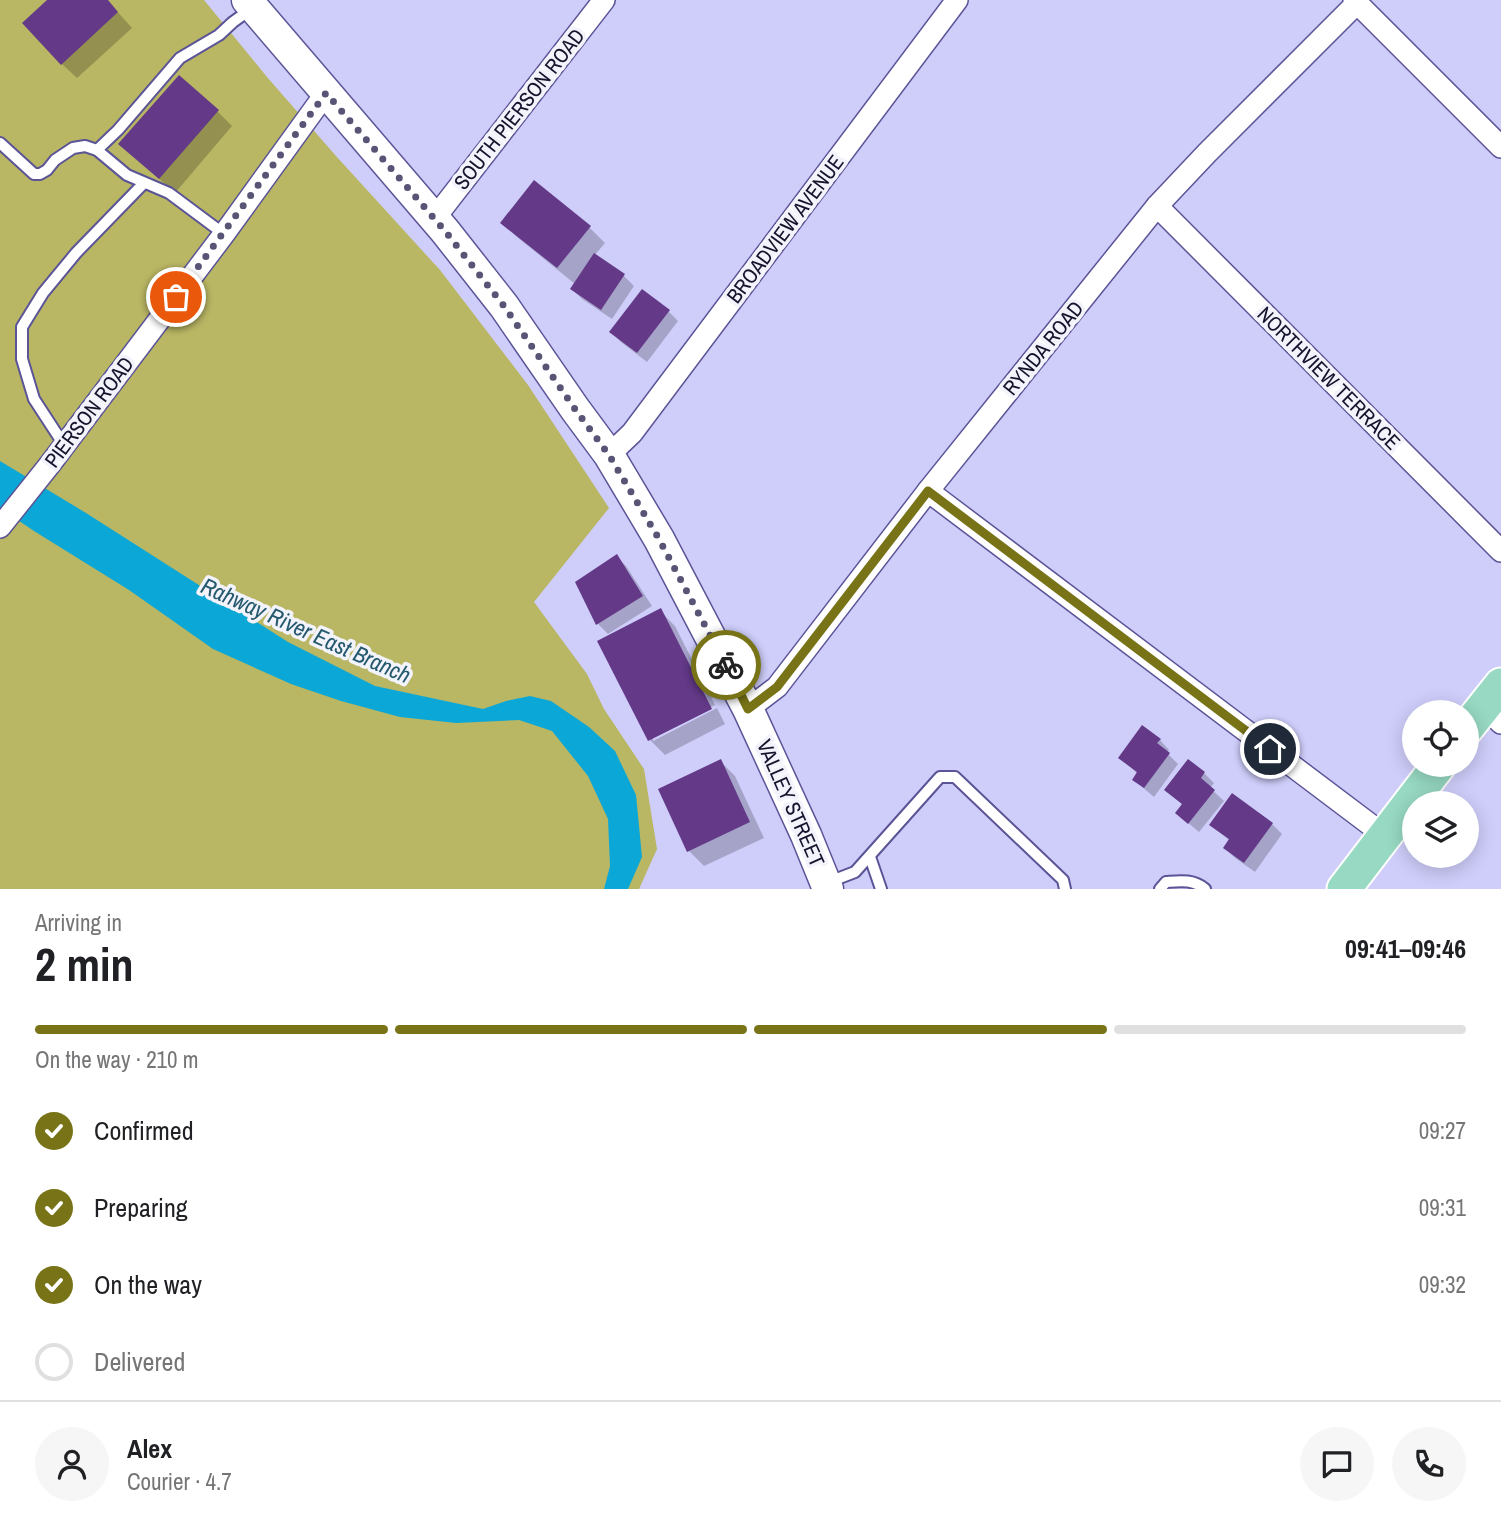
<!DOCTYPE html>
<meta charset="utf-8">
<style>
body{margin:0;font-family:"Archivo Narrow",sans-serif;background:#f6f6f6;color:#202124;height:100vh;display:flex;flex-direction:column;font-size:26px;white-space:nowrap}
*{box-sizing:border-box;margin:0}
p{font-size:23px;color:#757577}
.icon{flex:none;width:38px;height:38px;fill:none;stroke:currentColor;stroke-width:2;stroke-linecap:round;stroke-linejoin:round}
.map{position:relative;height:889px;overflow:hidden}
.drawer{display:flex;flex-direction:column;background:#fff;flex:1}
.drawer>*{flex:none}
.buttons{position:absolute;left:1402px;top:700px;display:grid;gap:14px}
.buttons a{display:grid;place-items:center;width:77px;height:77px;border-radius:50%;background:#fff;box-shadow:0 4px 18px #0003;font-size:35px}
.pin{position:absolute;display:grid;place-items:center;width:60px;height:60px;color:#fff;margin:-30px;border:4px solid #fff;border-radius:50%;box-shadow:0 2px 7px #0007}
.courier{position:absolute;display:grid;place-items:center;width:70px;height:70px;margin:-35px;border:5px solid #777316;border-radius:50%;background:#fff;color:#222;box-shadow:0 2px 9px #0007}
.headline em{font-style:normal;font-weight:800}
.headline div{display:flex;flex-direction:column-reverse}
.headline{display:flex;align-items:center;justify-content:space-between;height:119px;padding:0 35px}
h1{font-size:46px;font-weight:800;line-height:52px}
.bar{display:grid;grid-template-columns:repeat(4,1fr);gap:10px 7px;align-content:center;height:84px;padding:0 35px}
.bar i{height:9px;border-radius:5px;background:#e0e0e0}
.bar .selected{background:#777316}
.bar p{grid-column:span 4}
.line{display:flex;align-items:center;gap:18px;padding:0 35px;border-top:2px solid #e0e0e0}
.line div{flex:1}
.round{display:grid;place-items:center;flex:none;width:74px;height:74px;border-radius:37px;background:#f6f6f6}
ol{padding:0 35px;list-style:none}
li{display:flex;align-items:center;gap:21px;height:77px}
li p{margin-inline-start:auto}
li .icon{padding:7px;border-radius:50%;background:#777316;color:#fff;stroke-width:4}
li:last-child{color:#757577}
li i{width:38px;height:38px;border:4px solid #e0e0e0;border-radius:50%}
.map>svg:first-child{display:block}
.green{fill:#b9b664}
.water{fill:#0ba8d7}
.shadow{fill:#0003}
.building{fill:#633988}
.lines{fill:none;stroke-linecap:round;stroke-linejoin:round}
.service-casing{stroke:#5b5496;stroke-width:14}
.minor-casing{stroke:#5b5496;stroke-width:24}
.secondary-casing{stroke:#5b5496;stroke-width:33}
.primary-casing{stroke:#fff;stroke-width:37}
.service{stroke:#fff;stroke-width:10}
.minor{stroke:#fff;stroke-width:21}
.secondary{stroke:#fff;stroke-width:30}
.primary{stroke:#97d9c2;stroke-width:33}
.done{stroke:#575475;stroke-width:7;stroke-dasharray:0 12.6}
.route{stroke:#777316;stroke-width:9}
.labels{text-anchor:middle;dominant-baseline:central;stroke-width:7;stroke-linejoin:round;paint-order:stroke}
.street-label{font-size:21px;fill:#16132d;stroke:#f3f3fb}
.water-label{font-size:23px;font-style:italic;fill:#25596d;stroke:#f3f3fb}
</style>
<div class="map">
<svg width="1501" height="889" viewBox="0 0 1501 889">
<rect width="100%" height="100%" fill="#cfcefb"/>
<!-- green -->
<path class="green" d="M 0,0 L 204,0 L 267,77 L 336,156 L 440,270 L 528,385 L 609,508 L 534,602 L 587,674 L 604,709 L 644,769 L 657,849 L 639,889 L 0,889 Z"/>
<!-- water -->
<path class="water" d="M 0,461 L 86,513 L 288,642 L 375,686 L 483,709 L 506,701 L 530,696 L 551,701 L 589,727 L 615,751 L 636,795 L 642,857 L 628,889 L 604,889 L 610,866 L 608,819 L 588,776 L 552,731 L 519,720 L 456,723 L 400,717 L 341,701 L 291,684 L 213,649 L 129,590 L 34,531 L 0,508 Z"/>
<!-- shadow -->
<g class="shadow">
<path d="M 50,0 L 107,0 L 132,28 L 77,78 L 62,64 Z"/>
<path d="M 217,111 L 232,126 L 175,193 L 121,144 Z"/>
<path d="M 502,222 L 590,228 L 605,243 L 594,256 L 624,276 L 634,286 L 612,319 L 582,299 L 572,289 L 575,284 L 517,237 Z"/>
<path d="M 668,311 L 678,321 L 647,362 L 621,342 L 611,332 Z"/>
<path d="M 616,556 L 626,566 L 652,606 L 608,634 L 598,624 L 577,583 Z"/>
<path d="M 660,611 L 675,626 L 715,705 L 653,737 L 653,741 L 717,708 L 725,724 L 665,755 L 650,740 Z"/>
<path d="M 1160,740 L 1169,750 L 1167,753 L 1178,764 L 1154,797 L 1134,780 L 1138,774 L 1120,758 Z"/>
<path d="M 720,761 L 735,776 L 764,838 L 704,866 L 689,851 Z"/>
<path d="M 1204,773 L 1214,783 L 1210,788 L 1224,801 L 1199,832 L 1187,822 L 1183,805 L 1166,789 Z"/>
<path d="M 1232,795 L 1272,824 L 1282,834 L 1255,872 L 1235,858 L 1225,848 L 1230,841 L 1211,825 Z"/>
</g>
<!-- building -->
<g class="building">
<path d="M 47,0 L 108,0 L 118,12 L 61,65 L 22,23 Z"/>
<path d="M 179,75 L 219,110 L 159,179 L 118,144 Z"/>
<path d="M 534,180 L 591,226 L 557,268 L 500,223 Z"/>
<path d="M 594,253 L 625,274 L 601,310 L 570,289 Z"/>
<path d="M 642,289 L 670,310 L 637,353 L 609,332 Z"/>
<path d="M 617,554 L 643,596 L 596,625 L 575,582 Z"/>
<path d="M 661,608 L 712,709 L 648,741 L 597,641 Z"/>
<path d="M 1142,725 L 1161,739 L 1157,743 L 1170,753 L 1144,788 L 1132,780 L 1137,772 L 1118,758 Z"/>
<path d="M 721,759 L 750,822 L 687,852 L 658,789 Z"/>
<path d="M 1188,759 L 1205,772 L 1201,778 L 1215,790 L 1188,824 L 1175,813 L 1182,804 L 1164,790 Z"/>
<path d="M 1232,793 L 1273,823 L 1244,863 L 1223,848 L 1229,839 L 1209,825 Z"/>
</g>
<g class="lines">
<!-- service casing -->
<g class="service-casing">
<g id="service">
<path d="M 0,143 L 34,174 L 40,174 L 47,170 L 55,160 L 73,148 L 85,146 L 97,150 L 127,175 L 169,193 L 224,234"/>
<path d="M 97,150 L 118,130 L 180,58 L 219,35 L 233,22 L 251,9"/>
<path d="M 64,445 L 34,399 L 22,359 L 22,327 L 43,293 L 76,253 L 144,183"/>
<path d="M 870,857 L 881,889"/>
<path d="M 829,882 L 855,872 L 940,777 L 955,777 L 1063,880 L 1065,889"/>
<path d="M 1160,889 L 1166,882 C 1180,881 1193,879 1205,889"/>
</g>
</g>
<!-- minor casing -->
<g class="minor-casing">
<g id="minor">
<path d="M 1354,0 L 1501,147"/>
<path d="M 1157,206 L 1501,551"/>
<path d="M 434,219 L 604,0"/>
<path d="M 609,455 L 632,433 L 957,0"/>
<path d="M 928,491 L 1384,835"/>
<path d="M 0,527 L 51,463 L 224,234 L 326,93"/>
<path d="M 1484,706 L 1501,723"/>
<path d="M 748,709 L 777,687 L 928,491 L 1157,206 L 1207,153 L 1357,3"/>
</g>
</g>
<!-- secondary casing -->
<g class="secondary-casing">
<path id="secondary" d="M 247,0 L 445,231 L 504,306 L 575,409 L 609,455 L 659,539 L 748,709 L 806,835 L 828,889"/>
</g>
<!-- primary casing -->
<g class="primary-casing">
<g id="primary">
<path d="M 1466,729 L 1501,685"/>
<path d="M 1344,889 L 1439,765"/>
</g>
</g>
<!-- service -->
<use href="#service" class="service"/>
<!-- minor -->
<use href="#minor" class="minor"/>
<!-- secondary -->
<use href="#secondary" class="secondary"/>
<!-- primary -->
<use href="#primary" class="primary"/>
</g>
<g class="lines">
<!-- done -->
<path class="done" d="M 176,297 L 326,93 L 445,231 L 504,306 L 575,409 L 609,455 L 659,539 L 726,665"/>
<!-- route -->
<path class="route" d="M 726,665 L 748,709 L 777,687 L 928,491 L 1270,749"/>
</g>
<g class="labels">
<!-- street labels -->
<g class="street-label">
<text transform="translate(519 109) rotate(-52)">SOUTH PIERSON ROAD</text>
<text transform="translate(785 229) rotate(-53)">BROADVIEW AVENUE</text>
<text transform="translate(1043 348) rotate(-51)">RYNDA ROAD</text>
<text transform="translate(1329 378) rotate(45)">NORTHVIEW TERRACE</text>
<text transform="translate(89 412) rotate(-53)">PIERSON ROAD</text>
<text transform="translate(791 803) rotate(66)">VALLEY STREET</text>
</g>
<!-- water labels -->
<g class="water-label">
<text transform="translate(306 630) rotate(24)">Rahway River East Branch</text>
</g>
</g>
</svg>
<div class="buttons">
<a><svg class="icon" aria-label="locate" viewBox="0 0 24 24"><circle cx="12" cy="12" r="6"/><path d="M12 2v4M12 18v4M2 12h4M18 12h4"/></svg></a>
<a><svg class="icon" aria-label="layers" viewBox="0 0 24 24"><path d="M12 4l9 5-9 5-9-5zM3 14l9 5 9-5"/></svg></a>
</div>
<div class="pin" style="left:176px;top:297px;background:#ea580c"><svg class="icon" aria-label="bag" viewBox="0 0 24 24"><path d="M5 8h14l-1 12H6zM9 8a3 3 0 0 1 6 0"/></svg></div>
<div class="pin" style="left:1270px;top:749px;background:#1f2937"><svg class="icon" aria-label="home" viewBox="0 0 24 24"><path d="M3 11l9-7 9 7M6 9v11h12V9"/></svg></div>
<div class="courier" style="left:726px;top:665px"><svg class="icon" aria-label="bike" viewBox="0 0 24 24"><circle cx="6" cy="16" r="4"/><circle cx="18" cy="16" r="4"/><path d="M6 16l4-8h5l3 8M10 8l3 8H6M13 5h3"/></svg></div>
</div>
<section class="drawer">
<div class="headline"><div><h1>2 min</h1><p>Arriving in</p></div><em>09:41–09:46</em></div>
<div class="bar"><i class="selected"></i><i class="selected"></i><i class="selected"></i><i></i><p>On the way · 210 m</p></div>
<ol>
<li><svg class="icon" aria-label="check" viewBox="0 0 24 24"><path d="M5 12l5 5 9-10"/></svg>Confirmed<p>09:27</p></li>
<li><svg class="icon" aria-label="check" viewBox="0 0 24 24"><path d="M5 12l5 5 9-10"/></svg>Preparing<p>09:31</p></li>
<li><svg class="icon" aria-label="check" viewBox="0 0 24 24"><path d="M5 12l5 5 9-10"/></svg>On the way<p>09:32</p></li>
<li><i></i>Delivered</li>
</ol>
<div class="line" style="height:126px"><a class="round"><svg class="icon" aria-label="person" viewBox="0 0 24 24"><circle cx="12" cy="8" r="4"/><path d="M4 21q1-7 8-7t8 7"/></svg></a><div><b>Alex</b><p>Courier · 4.7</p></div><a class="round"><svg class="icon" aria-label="chat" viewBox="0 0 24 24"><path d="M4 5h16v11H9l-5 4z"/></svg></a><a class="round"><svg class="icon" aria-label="phone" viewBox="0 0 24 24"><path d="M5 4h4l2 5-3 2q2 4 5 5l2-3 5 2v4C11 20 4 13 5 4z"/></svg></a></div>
</section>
